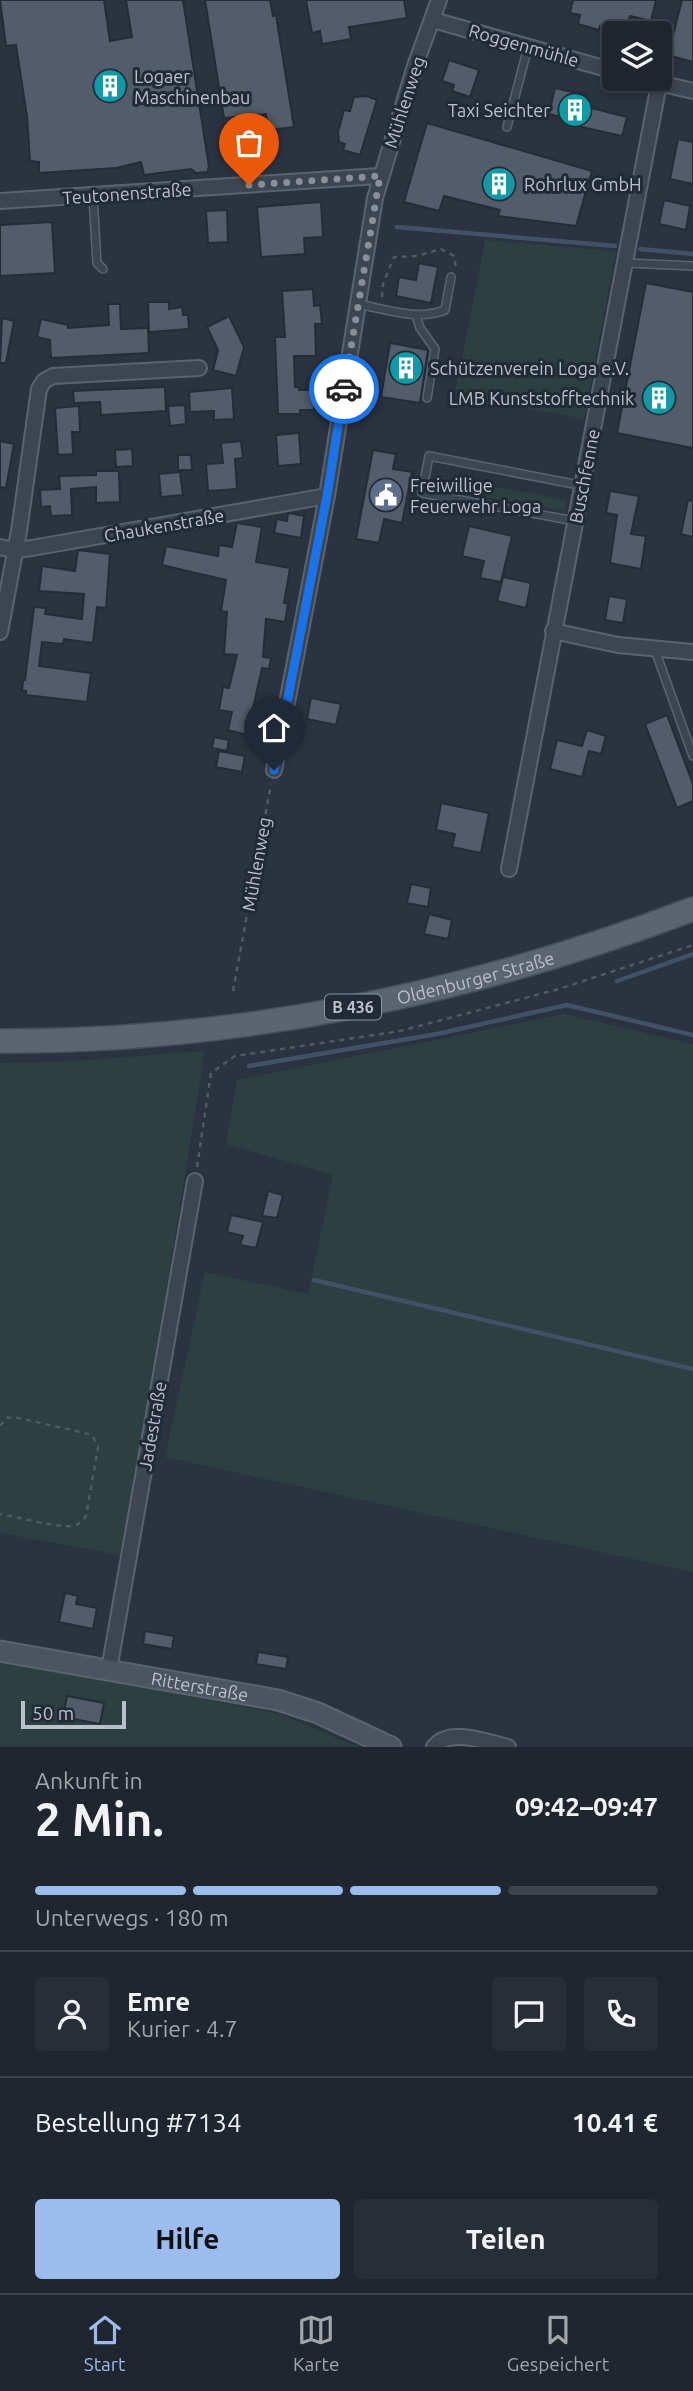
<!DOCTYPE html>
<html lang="de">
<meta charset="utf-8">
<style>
body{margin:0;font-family:Ubuntu,sans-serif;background:#282e37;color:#f1f3f6;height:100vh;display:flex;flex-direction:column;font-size:26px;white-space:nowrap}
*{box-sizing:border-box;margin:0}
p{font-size:23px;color:#a2a5aa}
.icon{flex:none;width:38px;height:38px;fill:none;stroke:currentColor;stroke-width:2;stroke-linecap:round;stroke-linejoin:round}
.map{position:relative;height:1747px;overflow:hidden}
.sheet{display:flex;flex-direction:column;background:#20262f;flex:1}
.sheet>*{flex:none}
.tools{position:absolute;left:602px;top:21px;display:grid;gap:14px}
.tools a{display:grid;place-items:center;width:70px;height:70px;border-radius:7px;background:#20262f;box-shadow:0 4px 10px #0003,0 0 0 2px #3d434b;font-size:35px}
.scale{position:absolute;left:21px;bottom:18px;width:105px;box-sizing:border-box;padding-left:7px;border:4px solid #bac0ca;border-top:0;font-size:19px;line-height:24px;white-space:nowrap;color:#bac0ca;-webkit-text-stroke:5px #222a35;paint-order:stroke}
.pin{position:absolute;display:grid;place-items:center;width:60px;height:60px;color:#fff;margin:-72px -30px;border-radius:50% 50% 50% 0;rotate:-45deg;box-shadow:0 0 7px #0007}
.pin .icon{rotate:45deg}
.courier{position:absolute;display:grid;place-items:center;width:70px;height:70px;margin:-35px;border:5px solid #1a73e8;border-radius:50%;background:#fff;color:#222;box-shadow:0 2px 9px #0007}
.headline em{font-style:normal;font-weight:700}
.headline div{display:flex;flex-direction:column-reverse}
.headline{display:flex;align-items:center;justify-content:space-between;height:119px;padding:0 35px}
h1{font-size:46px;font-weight:700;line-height:52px}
.bar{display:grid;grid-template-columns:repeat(4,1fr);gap:10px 7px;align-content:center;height:84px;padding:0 35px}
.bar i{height:9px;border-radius:5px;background:#3d434b}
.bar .on{background:#9cbced}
.bar p{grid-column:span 4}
.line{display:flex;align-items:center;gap:18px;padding:0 35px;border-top:2px solid #3d434b}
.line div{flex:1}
.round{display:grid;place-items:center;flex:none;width:74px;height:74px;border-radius:7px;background:#282e37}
.action{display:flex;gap:14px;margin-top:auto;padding:14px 35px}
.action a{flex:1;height:80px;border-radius:7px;background:#9cbced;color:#111;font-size:28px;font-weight:700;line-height:80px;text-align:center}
.action a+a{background:#282e37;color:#f1f3f6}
.menu{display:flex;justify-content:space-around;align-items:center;height:98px;border-top:2px solid #3d434b;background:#20262f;font-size:19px;color:#a2a5aa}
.menu a{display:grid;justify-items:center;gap:4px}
.menu .on{color:#9cbced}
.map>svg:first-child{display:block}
.green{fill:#2c4041}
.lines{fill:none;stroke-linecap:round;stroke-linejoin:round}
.stream{stroke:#415166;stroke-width:4.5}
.building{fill:#535c6a;stroke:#242c37;stroke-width:2}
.lane-casing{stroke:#5b636d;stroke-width:10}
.street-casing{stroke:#5b636d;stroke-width:18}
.secondary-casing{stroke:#5b636d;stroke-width:23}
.primary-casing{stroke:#474e59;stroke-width:26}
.path{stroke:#4c5d5f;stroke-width:2.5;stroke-dasharray:5 5;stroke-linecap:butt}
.lane{stroke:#3d4550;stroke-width:7}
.street{stroke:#3d4550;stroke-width:14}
.secondary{stroke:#4c5462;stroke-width:19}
.primary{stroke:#5c646f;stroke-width:23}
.done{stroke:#888f99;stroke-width:7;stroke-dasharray:0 12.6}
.route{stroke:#1a73e8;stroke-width:9}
.labels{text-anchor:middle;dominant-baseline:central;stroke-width:6;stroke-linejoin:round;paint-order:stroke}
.shield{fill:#222a35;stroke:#8c939d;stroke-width:2}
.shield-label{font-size:16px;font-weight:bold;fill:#bac0ca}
.street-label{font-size:18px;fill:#bac0ca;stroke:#222a35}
.poi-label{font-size:18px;fill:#bac0ca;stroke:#222a35;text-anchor:start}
</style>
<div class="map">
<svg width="693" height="1747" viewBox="0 0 693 1747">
<rect width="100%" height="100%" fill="#2a333f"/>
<!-- green -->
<g class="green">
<path d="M 485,240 L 616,251 L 584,419 L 455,394 Z"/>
<path d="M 441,477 L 566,500 L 564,511 L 452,491 Z"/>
<path d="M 564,1014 L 693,1044 L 693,1572 L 165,1457 L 205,1272 L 308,1294 L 333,1175 L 226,1144 L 237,1080 Z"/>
<path d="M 205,1051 L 144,1426 L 120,1555 L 0,1533 L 0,1063 L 61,1062 Z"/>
<path d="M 0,1661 L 106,1680 L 280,1714 L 358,1747 L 0,1747 Z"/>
</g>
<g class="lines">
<!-- stream -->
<g class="stream">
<path d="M 397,227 L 615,246"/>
<path d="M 640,249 L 693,254"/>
<path d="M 617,981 L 693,954"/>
<path d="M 249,1066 L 437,1034 L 567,1005 L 693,1035"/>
<path d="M 314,1280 L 693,1369"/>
</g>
</g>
<!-- building -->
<g class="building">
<path d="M 0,0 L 104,0 L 110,41 L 132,37 L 126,0 L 183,0 L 209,167 L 207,172 L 196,173 L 191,169 L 144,175 L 141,162 L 116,168 L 39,173 L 39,162 L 30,161 L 27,116 L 16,45 L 6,46 Z"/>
<path d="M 205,0 L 270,0 L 273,16 L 276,15 L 294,127 L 268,130 L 266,114 L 224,118 Z"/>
<path d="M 306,0 L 404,0 L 407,18 L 349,27 L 351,39 L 322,44 L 320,31 L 312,33 Z"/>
<path d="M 573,0 L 656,0 L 651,21 L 630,16 L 625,33 L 600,26 L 599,30 L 578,24 L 580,15 L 570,13 Z"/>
<path d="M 682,0 L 693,0 L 693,62 L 668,55 Z"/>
<path d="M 449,60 L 479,70 L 470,97 L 452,91 L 454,85 L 442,81 Z"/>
<path d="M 555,88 L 586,95 L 584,106 L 627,117 L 622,136 L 577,126 L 578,121 L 549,114 Z"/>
<path d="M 367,96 L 377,100 L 360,155 L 343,150 L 345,144 L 339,142 L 338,132 L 344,110 L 350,111 L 354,97 Z"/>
<path d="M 427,123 L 592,171 L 576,226 L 498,216 L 500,210 L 444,196 L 439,211 L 404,202 Z"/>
<path d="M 678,139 L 693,142 L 693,184 L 670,179 Z"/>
<path d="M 664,200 L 690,206 L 686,230 L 659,224 Z"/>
<path d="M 321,202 L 323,237 L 304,238 L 305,254 L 261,257 L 257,207 Z"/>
<path d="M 227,210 L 228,242 L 208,243 L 206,211 Z"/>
<path d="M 52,222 L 55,273 L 0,276 L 0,225 Z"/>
<path d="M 419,263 L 438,267 L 431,303 L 396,296 L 399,277 L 416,280 Z"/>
<path d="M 646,283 L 693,292 L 693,448 L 617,433 Z"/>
<path d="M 313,289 L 314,306 L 320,305 L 322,324 L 315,324 L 316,356 L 294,356 L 295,387 L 299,387 L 299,390 L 314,390 L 314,410 L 300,410 L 300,414 L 278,414 L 275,337 L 285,337 L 282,291 Z"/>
<path d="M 148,302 L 169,302 L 169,309 L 182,307 L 183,315 L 188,315 L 189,329 L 149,332 Z"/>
<path d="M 108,304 L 120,304 L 121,329 L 148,328 L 149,353 L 51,358 L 50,340 L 37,337 L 41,319 L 68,325 L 68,328 L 109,325 Z"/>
<path d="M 229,316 L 244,347 L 236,376 L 213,370 L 218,350 L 207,327 Z"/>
<path d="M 2,318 L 14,321 L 6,363 L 0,363 Z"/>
<path d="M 390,343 L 428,350 L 420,403 L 381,397 Z"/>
<path d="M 165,387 L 166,411 L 101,415 L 100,402 L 74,403 L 73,391 Z"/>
<path d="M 232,388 L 234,419 L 214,420 L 214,411 L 190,412 L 189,392 Z"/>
<path d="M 185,405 L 186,424 L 170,426 L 168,406 Z"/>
<path d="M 79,406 L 80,432 L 72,432 L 73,454 L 58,455 L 55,408 Z"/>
<path d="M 299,433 L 301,464 L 278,466 L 276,435 Z"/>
<path d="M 0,441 L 14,444 L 6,488 L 0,487 Z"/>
<path d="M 241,441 L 243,458 L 235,459 L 237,489 L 208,491 L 206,464 L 223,463 L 221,443 Z"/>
<path d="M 132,449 L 133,466 L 116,467 L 115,450 Z"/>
<path d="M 373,450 L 396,454 L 393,469 L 412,472 L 402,523 L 384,519 L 379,543 L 356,539 Z"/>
<path d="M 178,455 L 191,455 L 192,470 L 178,470 Z"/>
<path d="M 96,471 L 119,471 L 120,502 L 96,503 L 96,487 L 71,489 L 72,515 L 51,516 L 50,506 L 41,507 L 40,490 L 60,489 L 59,476 L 96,475 Z"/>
<path d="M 180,472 L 183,495 L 161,497 L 159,474 Z"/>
<path d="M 610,491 L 639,496 L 631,534 L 646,536 L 641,569 L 610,563 L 617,515 L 606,513 Z"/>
<path d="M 688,500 L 693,501 L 693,537 L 681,534 Z"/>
<path d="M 288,513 L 304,516 L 301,538 L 274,533 L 277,519 L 287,521 Z"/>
<path d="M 237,523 L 262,527 L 256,562 L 290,568 L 284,603 L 288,604 L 285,622 L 266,619 L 263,657 L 271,658 L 269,669 L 262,668 L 247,735 L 228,730 L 232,712 L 219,710 L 223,687 L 229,688 L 237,655 L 224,654 L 227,612 L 221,611 L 226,580 L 162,565 L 166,546 L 218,556 L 219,545 L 232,547 Z"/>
<path d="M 469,526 L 512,536 L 501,582 L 480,578 L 484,561 L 462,556 Z"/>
<path d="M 78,550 L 110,554 L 106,608 L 97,607 L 93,643 L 64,639 L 63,644 L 42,642 L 39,666 L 91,673 L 87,702 L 26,695 L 26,691 L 22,690 L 23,680 L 25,680 L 34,607 L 46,608 L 45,614 L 82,619 L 84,594 L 39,591 L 42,566 L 75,571 Z"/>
<path d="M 503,577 L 531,583 L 526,608 L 497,601 Z"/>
<path d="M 609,596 L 627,599 L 623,623 L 605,620 Z"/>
<path d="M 311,698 L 341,704 L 336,725 L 307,719 Z"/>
<path d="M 667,715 L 693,784 L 693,801 L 677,808 L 645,724 Z"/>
<path d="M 587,730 L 606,736 L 601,754 L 589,751 L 582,777 L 550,769 L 557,740 L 582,746 Z"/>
<path d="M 214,737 L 229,740 L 227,751 L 212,748 Z"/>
<path d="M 219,751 L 245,756 L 242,772 L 216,767 Z"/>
<path d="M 441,803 L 489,813 L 481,853 L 452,847 L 455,834 L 436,830 Z"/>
<path d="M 411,884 L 431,888 L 428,907 L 407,903 Z"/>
<path d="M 429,914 L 452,920 L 448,939 L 424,934 Z"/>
<path d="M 268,1191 L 283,1195 L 277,1218 L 262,1216 Z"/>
<path d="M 231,1215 L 263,1222 L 256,1248 L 240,1245 L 243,1236 L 227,1232 Z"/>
<path d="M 65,1593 L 78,1596 L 76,1604 L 97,1608 L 93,1629 L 59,1622 Z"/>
<path d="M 145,1631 L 174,1636 L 172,1649 L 143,1644 Z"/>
<path d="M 258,1652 L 288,1657 L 286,1669 L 256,1664 Z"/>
<path d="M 67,1696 L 104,1703 L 100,1724 L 63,1717 Z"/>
</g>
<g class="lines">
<!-- lane casing -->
<g class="lane-casing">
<g id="lane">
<path d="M 507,127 L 528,47"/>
<path d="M 93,196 L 97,263 L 103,269"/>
<path d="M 626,263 L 693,266"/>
<path d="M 357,304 C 386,309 417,321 445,310 L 451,277"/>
<path d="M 416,315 L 420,328 L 435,349 L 427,398"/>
<path d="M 575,521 L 422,493 L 429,456 L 584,486"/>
<path d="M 655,650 L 693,756"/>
</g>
</g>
<!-- street casing -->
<g class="street-casing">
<g id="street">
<path d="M 433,20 L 614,71"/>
<path d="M 642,79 L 693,91"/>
<path d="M 0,201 L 380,176"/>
<path d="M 0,547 L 15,550 L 32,548 L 327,496"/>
<path d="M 553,631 L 618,645 L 693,652"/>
<path d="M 0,632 L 19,531 L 39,389 L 44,381 L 53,376 L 199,368"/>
<path d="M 274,770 L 327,496 L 375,198 L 415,66 L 439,0"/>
<path d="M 509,869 L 659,84"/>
<path d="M 109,1670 L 195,1181"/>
<path d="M 434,1747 C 449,1727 487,1742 508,1747"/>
</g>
</g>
<!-- secondary casing -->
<g class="secondary-casing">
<g id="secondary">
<path id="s1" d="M 0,1651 L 278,1700 L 318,1713 L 391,1747"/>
</g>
</g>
<!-- primary casing -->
<g class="primary-casing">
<g id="primary">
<path id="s2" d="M 0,1041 C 237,1042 472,993 693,909"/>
</g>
</g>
<!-- path -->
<g class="path">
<path d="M 382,297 L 383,284 L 394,257 L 417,256 L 441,249 L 454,256 L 456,268"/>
<path d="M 233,991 L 271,784"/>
<path d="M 197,1167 L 211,1073 L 235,1056 L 400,1031 L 559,989 L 693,945"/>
<path d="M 0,1426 L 7,1418 L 14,1417 L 85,1433 L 92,1435 L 98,1447 L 86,1516 C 83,1520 79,1525 73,1526 C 57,1528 18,1517 0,1514"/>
</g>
<!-- lane -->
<use href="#lane" class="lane"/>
<!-- street -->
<use href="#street" class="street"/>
<!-- secondary -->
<use href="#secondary" class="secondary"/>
<!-- primary -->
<use href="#primary" class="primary"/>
</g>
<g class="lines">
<!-- done -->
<path class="done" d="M 249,185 L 380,176 L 344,389"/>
<!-- route -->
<path class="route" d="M 274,770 L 327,496 L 344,389"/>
</g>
<!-- icons -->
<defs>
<g id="building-disc" transform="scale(1.75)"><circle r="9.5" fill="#0f9aa8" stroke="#222a35"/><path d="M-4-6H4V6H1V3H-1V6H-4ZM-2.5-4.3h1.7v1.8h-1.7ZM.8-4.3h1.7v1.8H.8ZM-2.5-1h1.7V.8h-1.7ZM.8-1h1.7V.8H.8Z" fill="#fff"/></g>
<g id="civic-disc" transform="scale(1.75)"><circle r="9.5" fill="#5c6f8a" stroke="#222a35"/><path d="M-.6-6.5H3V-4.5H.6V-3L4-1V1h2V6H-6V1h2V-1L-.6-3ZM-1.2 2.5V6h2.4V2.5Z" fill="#fff"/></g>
</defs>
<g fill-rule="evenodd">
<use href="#building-disc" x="110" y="86"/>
<use href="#building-disc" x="575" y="110"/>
<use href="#building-disc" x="499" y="184"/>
<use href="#building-disc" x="406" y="368"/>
<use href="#building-disc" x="659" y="398"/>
<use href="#civic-disc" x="386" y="495"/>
</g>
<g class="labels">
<!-- shield labels -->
<rect class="shield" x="325" y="994.5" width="56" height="25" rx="5"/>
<g class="shield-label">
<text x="353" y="1007">B 436</text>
</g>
<!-- street labels -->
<g class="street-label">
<text transform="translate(524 45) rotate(16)">Roggenmühle</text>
<text transform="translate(404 102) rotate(-72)">Mühlenweg</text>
<text transform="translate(127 193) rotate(-4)">Teutonenstraße</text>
<text transform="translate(584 476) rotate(-79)">Buschfenne</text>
<text transform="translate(164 525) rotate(-10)">Chaukenstraße</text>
<text transform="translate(256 864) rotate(-80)">Mühlenweg</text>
<text stroke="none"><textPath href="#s2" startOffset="481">Oldenburger Straße</textPath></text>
<text transform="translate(152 1426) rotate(-80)">Jadestraße</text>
<text stroke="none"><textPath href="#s1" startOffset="203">Ritterstraße</textPath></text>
</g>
<!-- poi labels -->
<g class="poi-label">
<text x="134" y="76">Logaer<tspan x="134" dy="21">Maschinenbau</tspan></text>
<text x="550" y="110" text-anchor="end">Taxi Seichter</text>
<text x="524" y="184">Rohrlux GmbH</text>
<text x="430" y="368">Schützenverein Loga e.V.</text>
<text x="634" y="398" text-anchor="end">LMB Kunststofftechnik</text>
<text x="410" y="485">Freiwillige<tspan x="410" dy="21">Feuerwehr Loga</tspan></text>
</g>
</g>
</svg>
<div class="tools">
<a><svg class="icon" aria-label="layers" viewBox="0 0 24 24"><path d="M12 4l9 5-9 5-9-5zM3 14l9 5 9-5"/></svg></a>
</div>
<div class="scale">50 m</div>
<div class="pin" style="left:249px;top:185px;background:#ea580c"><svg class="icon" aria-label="bag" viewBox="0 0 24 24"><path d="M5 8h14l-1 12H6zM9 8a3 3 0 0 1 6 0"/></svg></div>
<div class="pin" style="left:274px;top:770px;background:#1f2937"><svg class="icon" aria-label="home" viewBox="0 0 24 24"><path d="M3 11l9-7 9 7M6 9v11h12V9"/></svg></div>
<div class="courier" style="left:344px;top:389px"><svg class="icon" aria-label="car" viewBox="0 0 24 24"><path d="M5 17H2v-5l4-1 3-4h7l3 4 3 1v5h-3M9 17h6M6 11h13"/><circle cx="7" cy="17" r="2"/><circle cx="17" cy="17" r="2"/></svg></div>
</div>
<section class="sheet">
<div class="headline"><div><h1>2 Min.</h1><p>Ankunft in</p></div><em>09:42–09:47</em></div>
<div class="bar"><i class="on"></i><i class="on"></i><i class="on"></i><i></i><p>Unterwegs · 180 m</p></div>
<div class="line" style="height:126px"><a class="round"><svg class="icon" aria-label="person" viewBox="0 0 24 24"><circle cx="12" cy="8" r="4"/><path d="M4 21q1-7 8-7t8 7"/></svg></a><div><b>Emre</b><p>Kurier · 4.7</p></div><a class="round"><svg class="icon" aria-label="chat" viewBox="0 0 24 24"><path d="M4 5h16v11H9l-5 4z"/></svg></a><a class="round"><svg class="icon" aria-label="phone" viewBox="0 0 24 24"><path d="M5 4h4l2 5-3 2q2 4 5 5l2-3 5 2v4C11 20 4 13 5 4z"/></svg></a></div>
<div class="line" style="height:91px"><div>Bestellung #7134</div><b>10.41 €</b></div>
<div class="action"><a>Hilfe</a><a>Teilen</a></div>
</section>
<nav class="menu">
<a class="on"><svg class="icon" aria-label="home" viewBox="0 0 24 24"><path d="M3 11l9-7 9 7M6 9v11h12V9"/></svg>Start</a>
<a><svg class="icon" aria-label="map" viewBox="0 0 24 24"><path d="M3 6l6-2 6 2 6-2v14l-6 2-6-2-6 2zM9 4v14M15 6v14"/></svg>Karte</a>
<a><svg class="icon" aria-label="saved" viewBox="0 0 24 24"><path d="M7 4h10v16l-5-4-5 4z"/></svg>Gespeichert</a>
</nav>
